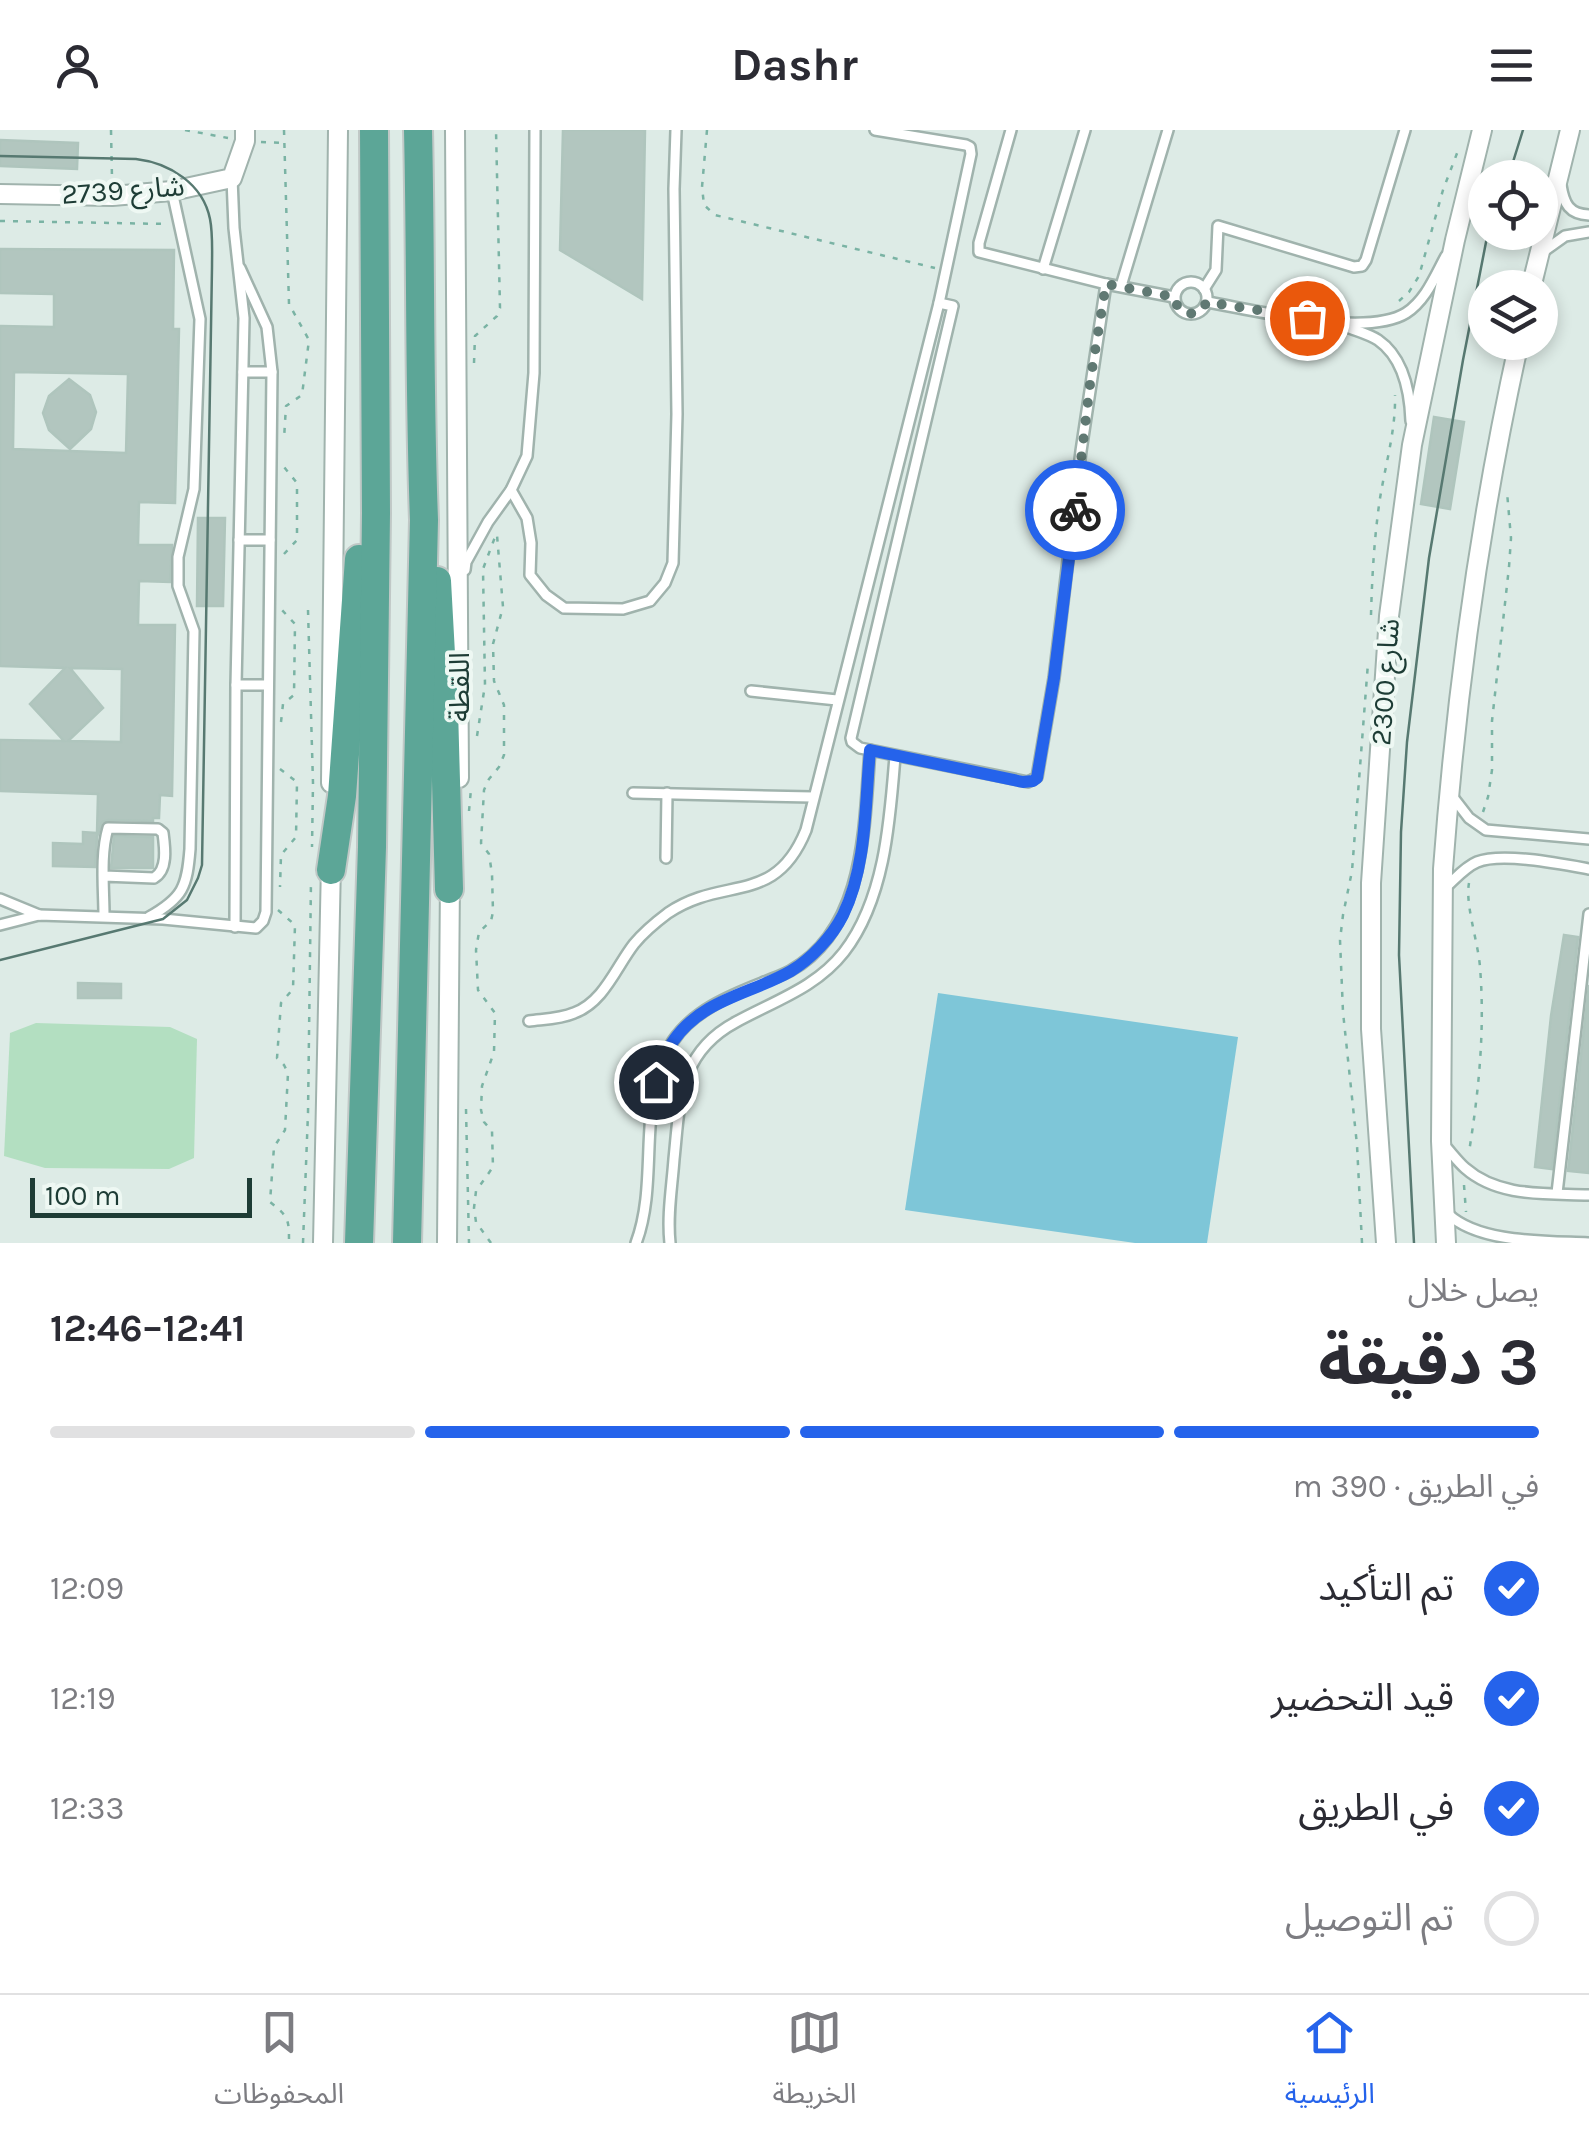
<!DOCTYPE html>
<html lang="ar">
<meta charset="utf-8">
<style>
body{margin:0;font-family:Karla,"Noto Sans Arabic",sans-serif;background:#f7f7f7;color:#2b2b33;direction:rtl;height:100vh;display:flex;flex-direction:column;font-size:38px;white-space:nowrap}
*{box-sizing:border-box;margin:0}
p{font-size:32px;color:#7c7c81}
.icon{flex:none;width:55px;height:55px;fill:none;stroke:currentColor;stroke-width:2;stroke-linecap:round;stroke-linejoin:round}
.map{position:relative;height:1113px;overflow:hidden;direction:ltr}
.panel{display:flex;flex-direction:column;background:#fff;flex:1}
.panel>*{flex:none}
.tools{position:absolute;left:1468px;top:30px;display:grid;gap:20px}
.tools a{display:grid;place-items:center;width:90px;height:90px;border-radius:50%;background:#fff;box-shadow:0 5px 15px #0003;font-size:50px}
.scale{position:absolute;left:30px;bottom:25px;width:222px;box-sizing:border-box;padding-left:10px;border:5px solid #1d3c35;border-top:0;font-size:28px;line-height:35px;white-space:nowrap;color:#1d3c35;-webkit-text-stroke:8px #eef8f3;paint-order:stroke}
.pin{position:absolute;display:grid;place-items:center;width:85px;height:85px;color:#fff;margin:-42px;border:5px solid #fff;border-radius:50%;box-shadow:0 2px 10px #0007}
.courier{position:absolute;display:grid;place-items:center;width:100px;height:100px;margin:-50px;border:8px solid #2563eb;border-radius:50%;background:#fff;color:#222;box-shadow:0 2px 12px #0007}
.summary em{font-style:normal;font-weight:700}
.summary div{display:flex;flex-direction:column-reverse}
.summary{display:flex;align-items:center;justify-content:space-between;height:170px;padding:0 50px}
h1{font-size:65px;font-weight:700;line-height:75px}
.bar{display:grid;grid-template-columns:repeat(4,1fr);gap:15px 10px;align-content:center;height:120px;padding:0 50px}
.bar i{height:12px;border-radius:8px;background:#e1e1e2}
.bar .active{background:#2563eb}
.bar p{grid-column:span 4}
ol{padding:0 50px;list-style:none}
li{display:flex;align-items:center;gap:30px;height:110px}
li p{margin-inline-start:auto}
li .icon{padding:10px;border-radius:50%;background:#2563eb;color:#fff;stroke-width:4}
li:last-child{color:#7c7c81}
li i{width:55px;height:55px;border:5px solid #e1e1e2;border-radius:50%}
header{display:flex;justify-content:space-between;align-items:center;height:130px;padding:0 50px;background:#fff;font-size:45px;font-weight:700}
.dock{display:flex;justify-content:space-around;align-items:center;height:140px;border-top:2px solid #e1e1e2;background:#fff;font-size:28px;color:#7c7c81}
.dock a{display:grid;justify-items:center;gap:5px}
.dock .active{color:#2563eb}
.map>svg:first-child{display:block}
.green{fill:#b3dfc1}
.water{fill:#7ec6d8}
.building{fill:#b2c6bf;stroke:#afc5bd;stroke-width:2.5;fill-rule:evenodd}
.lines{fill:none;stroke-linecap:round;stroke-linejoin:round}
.lane-casing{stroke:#a0b3ad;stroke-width:14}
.street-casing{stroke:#a0b3ad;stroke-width:22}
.primary-casing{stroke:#c0c8c6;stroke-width:32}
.path{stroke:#7ab3a4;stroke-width:2.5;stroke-dasharray:5 8;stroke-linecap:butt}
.lane{stroke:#fff;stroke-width:9}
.street{stroke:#fff;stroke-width:18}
.primary{stroke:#5ca697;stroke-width:28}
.tram{stroke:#577971;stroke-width:2.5}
.done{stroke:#607973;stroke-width:10;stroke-dasharray:0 18}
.route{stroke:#2563eb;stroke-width:12}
.labels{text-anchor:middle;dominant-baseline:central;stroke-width:8;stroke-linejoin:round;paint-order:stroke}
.street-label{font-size:28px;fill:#1d3c35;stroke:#eef8f3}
</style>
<header><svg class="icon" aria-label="menu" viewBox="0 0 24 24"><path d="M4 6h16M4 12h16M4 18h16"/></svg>Dashr<svg class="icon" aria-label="person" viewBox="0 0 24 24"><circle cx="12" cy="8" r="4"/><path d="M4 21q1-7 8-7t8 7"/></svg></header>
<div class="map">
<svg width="1589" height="1113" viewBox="0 0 1589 1113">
<rect width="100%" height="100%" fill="#ddebe6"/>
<!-- green -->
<path class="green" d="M 36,893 L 170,897 L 197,909 L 194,1028 L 169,1039 L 45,1038 L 4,1026 L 10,903 Z"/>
<!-- water -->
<path class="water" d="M 938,863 L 1238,907 L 1207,1113 L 1135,1113 L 905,1080 Z"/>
<!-- building -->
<g class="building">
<path d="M 563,0 L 645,0 L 642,169 L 560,120 Z"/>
<path d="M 0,10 L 78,13 L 77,39 L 0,36 Z"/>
<path d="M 0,119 L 174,120 L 173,199 L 179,199 L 175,373 L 139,372 L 138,415 L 172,415 L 170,452 L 139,451 L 138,495 L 175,495 L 172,666 L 160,665 L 159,688 L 153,688 L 153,691 L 108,690 L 102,692 L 97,707 L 95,737 L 53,736 L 53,713 L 83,714 L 83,702 L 97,703 L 98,664 L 0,661 L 0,610 L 64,611 L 30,574 L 65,538 L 0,536 L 0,196 L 54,197 L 54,164 L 0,163 ZM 14,242 L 128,244 L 126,323 L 13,319 ZM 70,538 L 122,539 L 121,612 L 68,611 L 103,578 Z"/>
<path d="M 69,249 L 90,265 L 96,282 L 91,299 L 70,319 L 49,300 L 43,283 L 49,266 Z"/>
<path d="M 1434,287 L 1464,292 L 1450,379 L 1421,374 Z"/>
<path d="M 198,388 L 225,388 L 223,476 L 197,476 Z"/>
<path d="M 114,706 L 153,707 L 153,738 L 111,738 Z"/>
<path d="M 1564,805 L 1578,807 L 1552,1039 L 1535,1037 L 1551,886 Z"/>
<path d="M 78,853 L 121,854 L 121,868 L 78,868 Z"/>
<path d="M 1589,855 L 1589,1043 L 1568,1041 Z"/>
</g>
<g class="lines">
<!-- lane casing -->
<g class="lane-casing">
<g id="lane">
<path d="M 1011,0 L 979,113 L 979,122 L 1106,154 L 1174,167"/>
<path d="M 232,48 L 234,98 L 244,188 L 236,555 L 235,797"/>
<path d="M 1561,55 C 1564,74 1569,84 1589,85"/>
<path d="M 1544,121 L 1565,106 L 1589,102"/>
<path d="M 1043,139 L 1085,0"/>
<circle cx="1191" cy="168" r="16"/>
<path d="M 1121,156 L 1168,0"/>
<path d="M 1204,159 L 1216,140 L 1218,96 L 1354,137 L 1362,136 L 1366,130 L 1405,0"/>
<path d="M 1207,172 C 1255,180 1366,208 1406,183 C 1426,170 1435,146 1446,126"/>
<path d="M 939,173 L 953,176 L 851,608 L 852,612 L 860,618 L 1028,652 L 1037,647 L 1054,548 L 1081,321 L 1106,154"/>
<path d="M 1347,197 C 1357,201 1369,204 1378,210 C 1404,228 1410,262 1411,291"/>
<path d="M 243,242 L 272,242"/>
<path d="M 511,360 L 527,388 L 531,413 L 530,445 L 546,465 L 564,478 L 623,479 L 650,471 L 665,453 L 673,433 L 677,284 L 674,59 L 676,0"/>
<path d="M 239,410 L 270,410"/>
<path d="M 465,440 L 466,432 L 488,392 L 511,360 L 527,326 L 534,243 L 535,0"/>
<path d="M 236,555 L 268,555"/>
<path d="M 751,561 L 837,570"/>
<path d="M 633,663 L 812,667"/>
<path d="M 1452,666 L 1469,688 L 1486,700 L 1589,709"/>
<path d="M 666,728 L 667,663"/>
<path d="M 1446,757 C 1456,748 1465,737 1477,732 C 1502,722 1562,734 1589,739"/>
<path d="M 0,769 L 39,785"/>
<path d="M 104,786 C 104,759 100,725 108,698 L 158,699 L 163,703 C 165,718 168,740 154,748 L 104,746"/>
<path d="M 149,787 C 183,768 187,757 190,719 L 194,501 L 178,456 L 178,427 L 194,359 L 200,189 L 172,61"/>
<path d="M 0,795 L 39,785 L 163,789 L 256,798 L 263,791 L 266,782 L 272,242 L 267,197 L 240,138"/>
<path d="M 529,891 C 544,889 560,889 574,883 C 604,872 616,837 634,814 C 643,803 656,792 668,783 C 724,745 775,777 806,700 L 939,173 L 971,24 L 970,17 L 966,15 L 875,0"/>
<path d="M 1443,1014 C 1450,1021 1457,1031 1465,1038 C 1499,1068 1547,1063 1589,1065"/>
<path d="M 1557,1063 L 1589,784"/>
<path d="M 1448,1084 C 1479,1113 1544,1111 1588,1113"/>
<path d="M 636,1113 C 660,1050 635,968 673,911 C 693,881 729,866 762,853 C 771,849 781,846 790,841 C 866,799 864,696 870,620"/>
<path d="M 670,1113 C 667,1085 672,1057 674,1029 C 680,972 678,923 736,892 C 774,871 816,858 844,822 C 885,769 890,690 895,626"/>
</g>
</g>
<!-- street casing -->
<g class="street-casing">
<g id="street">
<path d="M 455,0 L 459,648"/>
<path d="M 0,64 L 112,66 L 172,61 L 232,48 L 245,11 L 245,0"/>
<path d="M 1531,158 L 1570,0"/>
<path d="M 331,653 L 338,0"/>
<path d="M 323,1113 L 331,734"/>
<path d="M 447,1113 L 450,749"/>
<path d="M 1386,1113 L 1371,899 L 1371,753 L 1389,486 L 1412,315 L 1455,110 L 1482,0"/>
<path d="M 1446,1113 L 1441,1011 L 1443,739 C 1456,565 1481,383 1519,212"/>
</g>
</g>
<!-- primary casing -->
<g class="primary-casing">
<g id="primary">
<path d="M 437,451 L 444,579 L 449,759"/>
<path d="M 331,740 L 342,666 L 359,429"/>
<path d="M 359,1113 L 372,717 L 376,383 L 374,0"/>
<path d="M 407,1113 L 424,390 C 419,260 421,130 418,0"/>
</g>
</g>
<!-- path -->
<g class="path">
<path d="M 111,0 L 112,48"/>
<path d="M 185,0 L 228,8"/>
<path d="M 284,0 L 289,174 L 309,210 L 302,265 L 286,276 L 284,309"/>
<path d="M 707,0 L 702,57 L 704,75 L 715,85 L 935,138"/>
<path d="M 261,12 L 283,13"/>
<path d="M 0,91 L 168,94"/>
<path d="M 1399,171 L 1409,162 L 1419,146 L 1443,60 L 1459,18"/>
<path d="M 1540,190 L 1545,167"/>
<path d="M 474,233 L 475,206 L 497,186 L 500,178 L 496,0"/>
<path d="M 284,424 L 297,410 L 297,353 L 284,337"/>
<path d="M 308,480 L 313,653 L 312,717"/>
<path d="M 1371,485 C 1372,448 1374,412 1379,375 C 1384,339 1396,302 1395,265"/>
<path d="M 281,592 L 283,574 L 294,565 L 295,494 L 282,480"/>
<path d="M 477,606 L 485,555 L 483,439 L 495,407"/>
<path d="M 280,639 L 297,652 L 296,707 L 281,725 L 280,757"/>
<path d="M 469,681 L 471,659"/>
<path d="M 1483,682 L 1488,667 L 1492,640 L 1492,591 L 1509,437 L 1511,408 L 1507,362"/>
<path d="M 1469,753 C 1465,775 1478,811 1480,837 C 1485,899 1479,960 1469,1022"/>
<path d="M 278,780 L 295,795 L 293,859 L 281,873 L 277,928 L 284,935 L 288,943 L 285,1000 L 274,1017 L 270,1072 C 289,1087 289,1089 289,1113"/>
<path d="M 466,979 L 469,1113"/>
<path d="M 1464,1055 L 1466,1082"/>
<path d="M 303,1113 L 308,983 L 311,750"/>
<path d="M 491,1113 L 476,1092 L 474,1078 L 476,1061 L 493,1037 L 492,1001 L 484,992 L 481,980 L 482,956 L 494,922 L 495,883 L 478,860 L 476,820 L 479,802 L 491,791 L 493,782 L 492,744 L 489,724 L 481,713 L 484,660 L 489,649 L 499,637 L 504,625 L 504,575 L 494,551 L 493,514 L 503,477 L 497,405"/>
<path d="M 1362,1113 L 1357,1015 L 1343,882 L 1340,810 L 1343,785 L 1352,741 L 1368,533"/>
</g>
<!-- lane -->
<use href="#lane" class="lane"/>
<!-- street -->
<use href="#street" class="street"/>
<!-- primary -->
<use href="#primary" class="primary"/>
<!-- tram -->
<g class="tram">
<path d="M 0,26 L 136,29 C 170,33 203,54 210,89 C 213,104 212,121 212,137 L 202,735 L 198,748 L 187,770 L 163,789 L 0,830"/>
<path d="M 1508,48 L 1523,0"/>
<path d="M 1414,1113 L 1399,825 L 1401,702 L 1407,612 L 1429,428 L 1463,230 L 1488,102"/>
</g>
</g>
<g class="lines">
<!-- done -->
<path class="done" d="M 1075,380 L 1091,246 L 1106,154 L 1174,167 L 1178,178 L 1188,184 L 1200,182 L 1207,172 L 1307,188"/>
<!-- route -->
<path class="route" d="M 656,952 C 661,937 665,922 674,910 C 703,869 751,864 791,841 C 811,829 832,807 843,785 C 867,736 865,674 870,620 L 1023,652 L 1033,651 L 1037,648 L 1054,548 L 1075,380"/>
</g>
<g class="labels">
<!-- street labels -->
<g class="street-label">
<text transform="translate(123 60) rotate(-4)">شارع 2739</text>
<text transform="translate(1385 552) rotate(-86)">شارع 2300</text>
<text transform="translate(459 557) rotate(-90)">اللقطة</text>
</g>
</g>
</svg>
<div class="tools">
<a><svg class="icon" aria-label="locate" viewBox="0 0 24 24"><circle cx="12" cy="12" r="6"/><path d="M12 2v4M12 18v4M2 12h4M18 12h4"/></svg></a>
<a><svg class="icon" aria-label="layers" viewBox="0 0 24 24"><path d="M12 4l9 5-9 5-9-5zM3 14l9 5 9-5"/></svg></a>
</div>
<div class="scale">100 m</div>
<div class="pin" style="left:1307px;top:188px;background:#ea580c"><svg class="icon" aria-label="bag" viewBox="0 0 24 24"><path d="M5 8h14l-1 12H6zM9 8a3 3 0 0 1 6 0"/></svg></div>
<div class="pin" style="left:656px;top:952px;background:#1f2937"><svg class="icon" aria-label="home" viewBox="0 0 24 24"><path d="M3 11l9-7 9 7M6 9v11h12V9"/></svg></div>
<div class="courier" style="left:1075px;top:380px"><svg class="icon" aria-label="bike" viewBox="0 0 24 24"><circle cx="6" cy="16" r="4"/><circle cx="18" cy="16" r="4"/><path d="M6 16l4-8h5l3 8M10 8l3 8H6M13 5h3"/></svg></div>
</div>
<section class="panel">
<div class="summary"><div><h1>3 دقيقة</h1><p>يصل خلال</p></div><em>12:41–12:46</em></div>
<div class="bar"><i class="active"></i><i class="active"></i><i class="active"></i><i></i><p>في الطريق · 390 m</p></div>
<ol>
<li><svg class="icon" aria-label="check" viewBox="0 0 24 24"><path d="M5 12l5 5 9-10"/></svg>تم التأكيد<p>12:09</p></li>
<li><svg class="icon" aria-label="check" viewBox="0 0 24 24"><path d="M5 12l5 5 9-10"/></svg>قيد التحضير<p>12:19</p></li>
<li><svg class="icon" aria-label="check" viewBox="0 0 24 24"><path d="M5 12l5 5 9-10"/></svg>في الطريق<p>12:33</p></li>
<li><i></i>تم التوصيل</li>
</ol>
</section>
<nav class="dock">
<a class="active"><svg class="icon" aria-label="home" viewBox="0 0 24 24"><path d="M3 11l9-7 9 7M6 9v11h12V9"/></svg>الرئيسية</a>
<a><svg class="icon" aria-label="map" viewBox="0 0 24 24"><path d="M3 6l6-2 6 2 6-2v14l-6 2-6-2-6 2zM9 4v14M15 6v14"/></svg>الخريطة</a>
<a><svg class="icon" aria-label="saved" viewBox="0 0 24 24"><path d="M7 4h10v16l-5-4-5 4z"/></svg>المحفوظات</a>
</nav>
